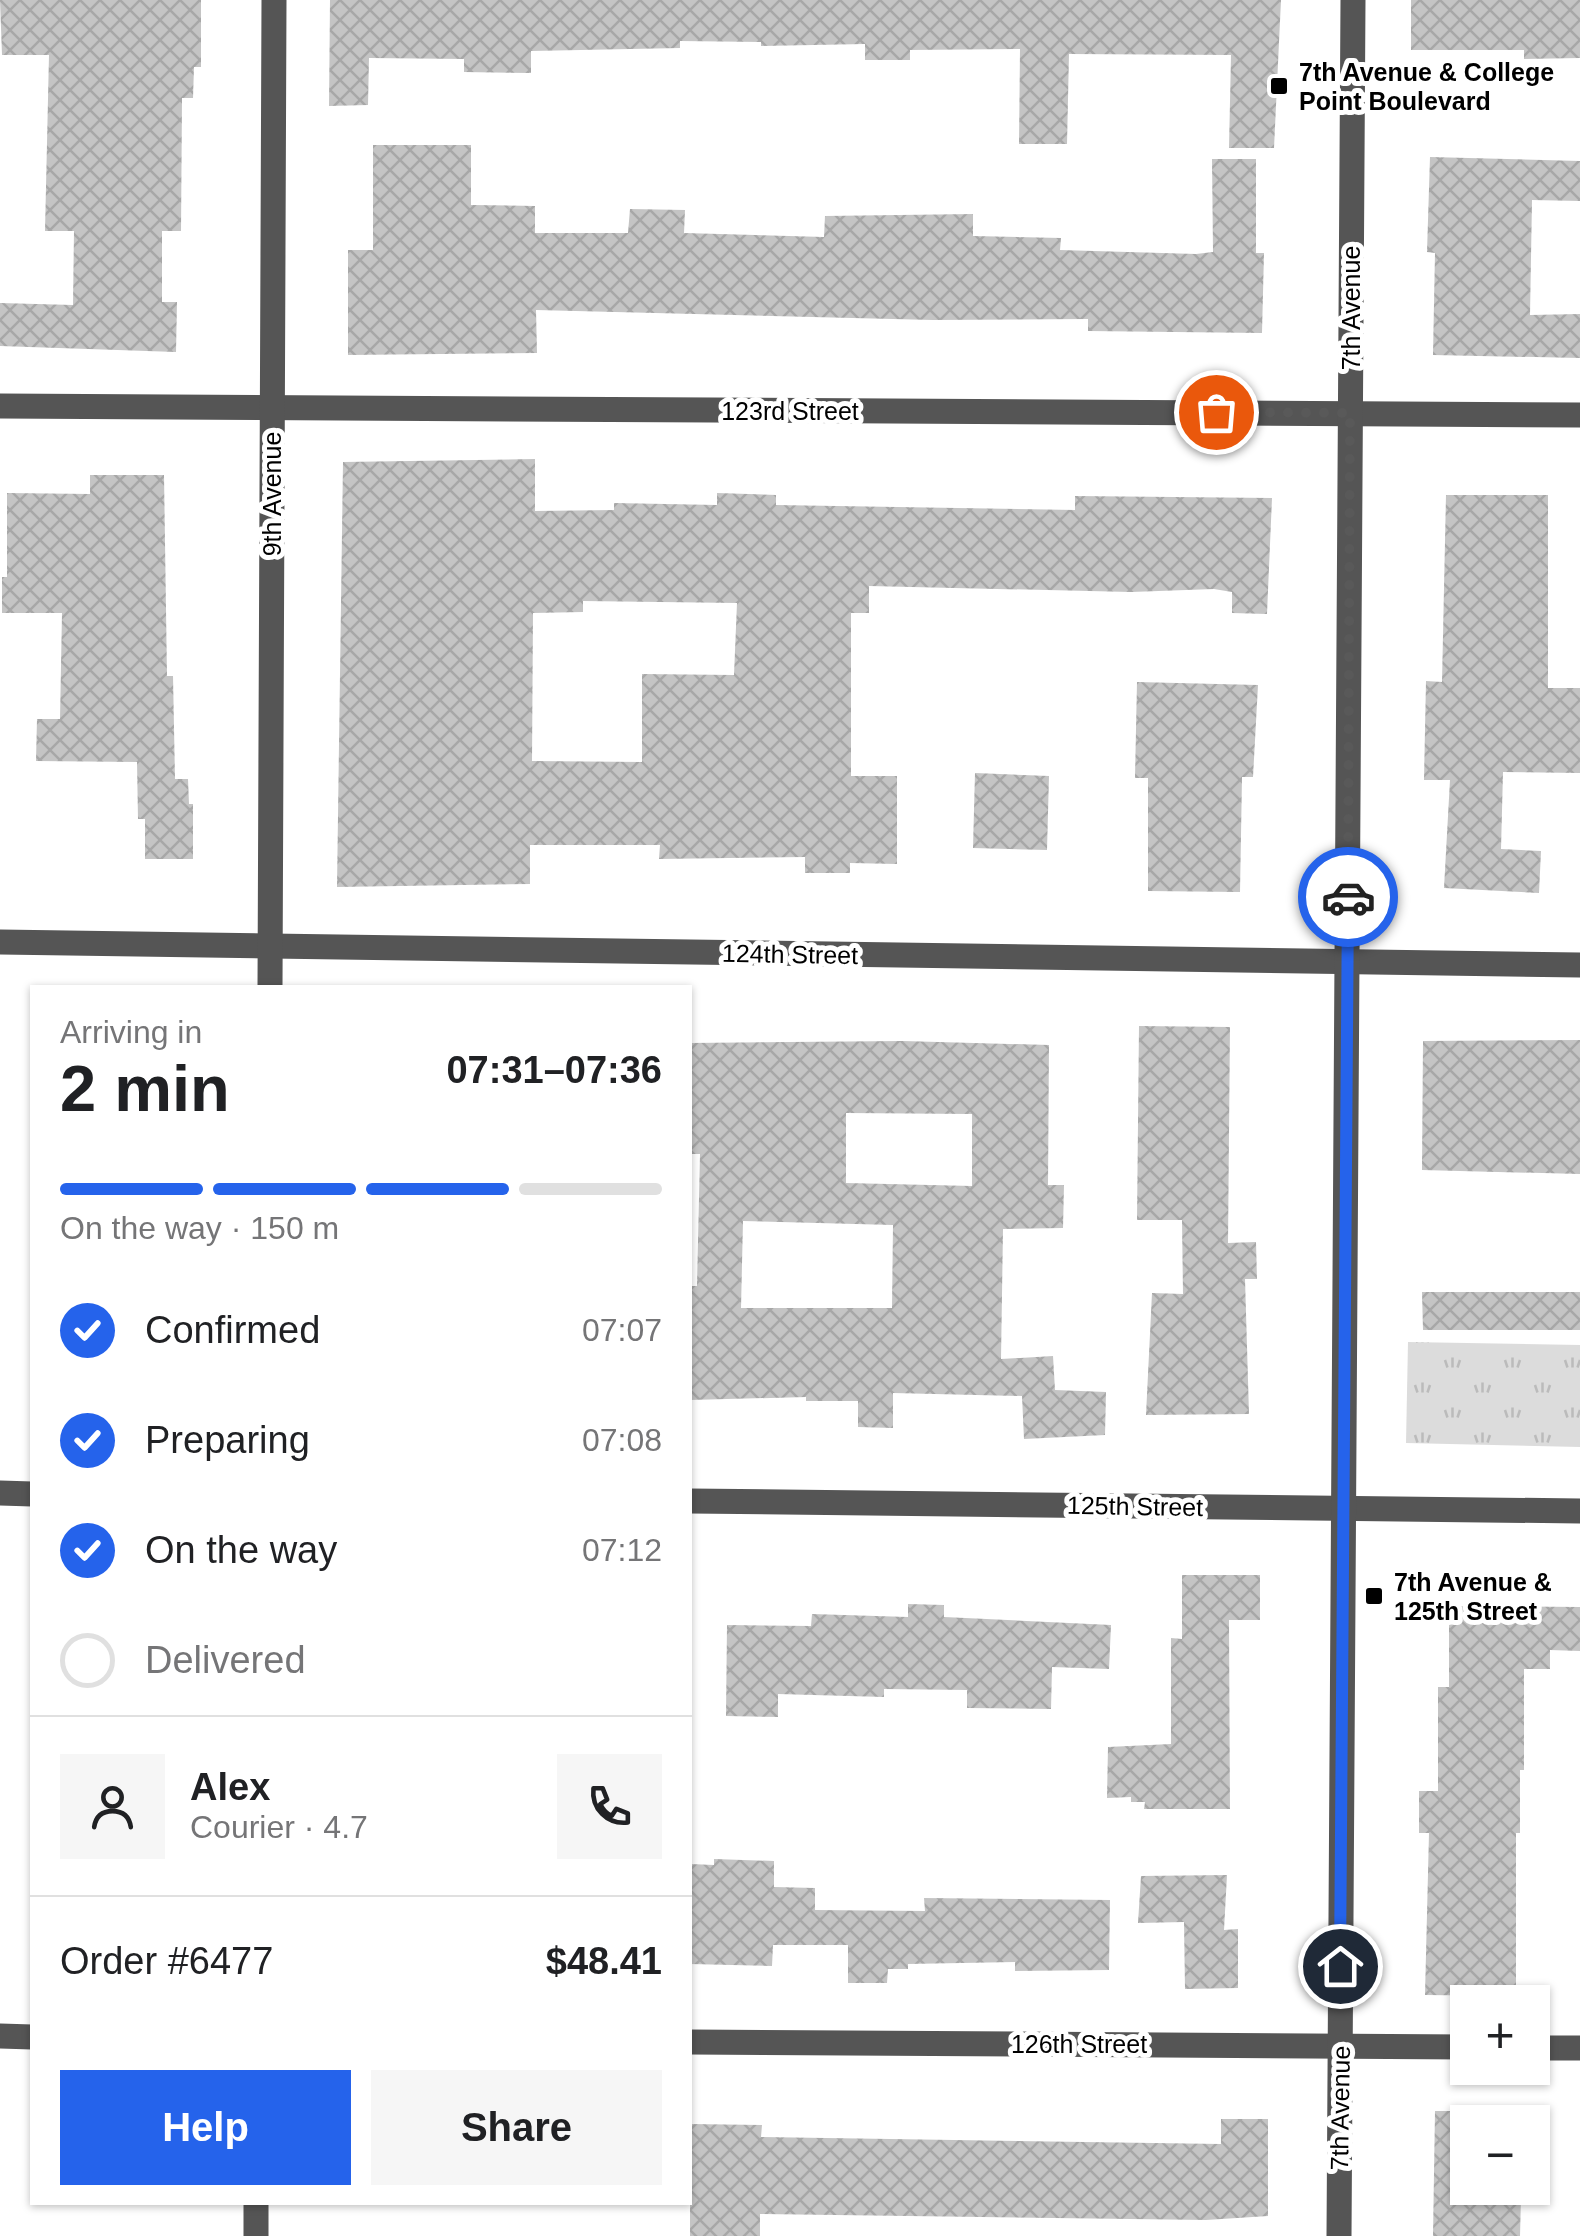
<!DOCTYPE html>
<meta charset="utf-8">
<style>
body{margin:0;font-family:Arial,sans-serif;background:#f6f6f6;color:#202124;height:100vh;display:flex;flex-direction:column;font-size:38px;white-space:nowrap}
*{box-sizing:border-box;margin:0}
p{font-size:32px;color:#757577}
.icon{flex:none;width:55px;height:55px;fill:none;stroke:currentColor;stroke-width:2;stroke-linecap:round;stroke-linejoin:round}
.map{position:relative;flex:1;overflow:hidden}
.side{position:absolute;left:30px;top:985px;width:662px;height:1220px;display:flex;flex-direction:column;background:#fff;border-radius:0px;box-shadow:0 2px 8px #0004}
.side>*{flex:none}
.tools{position:absolute;left:1450px;top:1985px;display:grid;gap:20px}
.tools a{display:grid;place-items:center;width:100px;height:100px;border-radius:0px;background:#fff;box-shadow:0 2px 8px #0004;font-size:50px}
.pin{position:absolute;display:grid;place-items:center;width:85px;height:85px;color:#fff;margin:-42px;border:5px solid #fff;border-radius:50%;box-shadow:0 2px 10px #0007}
.courier{position:absolute;display:grid;place-items:center;width:100px;height:100px;margin:-50px;border:8px solid #2563eb;border-radius:50%;background:#fff;color:#222;box-shadow:0 2px 12px #0007}
.head em{font-style:normal;font-weight:700}
.head div{display:flex;flex-direction:column-reverse}
.head{display:flex;align-items:center;justify-content:space-between;height:170px;padding:0 30px}
h1{font-size:65px;font-weight:700;line-height:75px}
.bar{display:grid;grid-template-columns:repeat(4,1fr);gap:15px 10px;align-content:center;height:120px;padding:0 30px}
.bar i{height:12px;border-radius:8px;background:#e0e0e0}
.bar .active{background:#2563eb}
.bar p{grid-column:span 4}
.line{display:flex;align-items:center;gap:25px;padding:0 30px;border-top:2px solid #e0e0e0}
.line div{flex:1}
.round{display:grid;place-items:center;flex:none;width:105px;height:105px;border-radius:0px;background:#f6f6f6}
ol{padding:0 30px;list-style:none}
li{display:flex;align-items:center;gap:30px;height:110px}
li p{margin-inline-start:auto}
li .icon{padding:10px;border-radius:50%;background:#2563eb;color:#fff;stroke-width:4}
li:last-child{color:#757577}
li i{width:55px;height:55px;border:5px solid #e0e0e0;border-radius:50%}
.button{display:flex;gap:20px;margin-top:auto;padding:20px 30px}
.button a{flex:1;height:115px;border-radius:0px;background:#2563eb;color:#fff;font-size:40px;font-weight:700;line-height:115px;text-align:center}
.button a+a{background:#f6f6f6;color:#202124}
.map>svg:first-child{display:block}
.grass{fill:url(#grass-tufts)}
.building{fill:url(#building-cross-hatch);fill-rule:evenodd}
.lines{fill:none;stroke-linecap:round;stroke-linejoin:round}
.minor{stroke:#555;stroke-width:25}
.done{stroke:#595959;stroke-width:10;stroke-dasharray:0 18}
.route{stroke:#2563eb;stroke-width:12}
.poi-dot{fill:#000;stroke:#fff;stroke-width:4}
.labels{text-anchor:middle;dominant-baseline:central;stroke-width:10;stroke-linejoin:round;paint-order:stroke}
.poi-label{font-size:25px;font-weight:bold;fill:#000;stroke:#fff;text-anchor:start}
.street-label{font-size:25px;fill:#000;stroke:#fff}
</style>
<div class="map">
<svg width="1580" height="2236" viewBox="0 0 1580 2236">
<defs>
<pattern id="grass-tufts" width="24" height="20" patternUnits="userSpaceOnUse" patternTransform="scale(2.5)"><rect width="24" height="20" fill="#dcdcdc"/><path d="M3 7l-1-3M5 7V3M7 7l1-3M15 17l-1-3M17 17v-4M19 17l1-3" fill="none" stroke="#bbb"/></pattern>
<pattern id="building-cross-hatch" width="8" height="8" patternUnits="userSpaceOnUse" patternTransform="scale(2.5)"><rect width="8" height="8" fill="#c4c4c4"/><path d="M0 0l8 8M0 8l8-8" fill="none" stroke="#a7a7a7"/></pattern>
</defs>
<rect width="100%" height="100%" fill="#fff"/>
<!-- grass -->
<path class="grass" d="M 1408,1342 L 1580,1345 L 1580,1447 L 1406,1443 Z"/>
<!-- building -->
<g class="building">
<path d="M 0,0 L 201,0 L 201,67 L 194,67 L 193,98 L 182,98 L 181,231 L 162,231 L 162,302 L 177,302 L 176,352 L 0,346 L 0,303 L 73,305 L 74,231 L 45,231 L 49,55 L 2,55 Z"/>
<path d="M 330,0 L 1281,0 L 1274,148 L 1229,148 L 1231,55 L 1069,54 L 1067,144 L 1019,144 L 1020,49 L 910,50 L 910,60 L 865,60 L 865,44 L 761,46 L 761,42 L 680,41 L 680,48 L 531,51 L 531,73 L 464,72 L 464,59 L 369,58 L 368,105 L 329,106 Z"/>
<path d="M 1411,0 L 1580,0 L 1580,58 L 1524,59 L 1524,50 L 1411,50 Z"/>
<path d="M 373,145 L 471,145 L 471,205 L 535,206 L 535,233 L 628,233 L 630,209 L 685,210 L 684,233 L 824,237 L 825,216 L 973,214 L 973,236 L 1061,238 L 1060,250 L 1196,254 L 1213,252 L 1212,159 L 1256,159 L 1256,253 L 1264,253 L 1262,333 L 1088,331 L 1088,319 L 933,320 L 536,310 L 537,353 L 348,355 L 348,250 L 373,250 Z"/>
<path d="M 1430,157 L 1580,161 L 1580,201 L 1532,200 L 1530,315 L 1580,314 L 1580,358 L 1433,355 L 1435,253 L 1427,252 Z"/>
<path d="M 535,459 L 535,511 L 614,510 L 614,503 L 717,505 L 717,493 L 776,495 L 776,505 L 1075,510 L 1075,496 L 1272,498 L 1267,614 L 1232,613 L 1232,592 L 1214,589 L 1131,592 L 869,586 L 869,613 L 851,613 L 851,776 L 897,776 L 897,864 L 850,863 L 850,873 L 805,873 L 805,857 L 659,859 L 660,845 L 530,845 L 530,884 L 337,887 L 343,462 ZM 583,601 L 737,603 L 734,675 L 642,674 L 642,762 L 532,761 L 533,613 L 583,612 Z"/>
<path d="M 90,475 L 164,475 L 167,676 L 173,676 L 175,779 L 188,779 L 189,804 L 193,804 L 193,859 L 145,859 L 145,819 L 138,819 L 137,762 L 36,761 L 37,719 L 60,719 L 62,613 L 2,613 L 2,577 L 7,577 L 7,493 L 90,494 Z"/>
<path d="M 1446,495 L 1548,495 L 1548,688 L 1580,688 L 1580,773 L 1503,772 L 1501,849 L 1541,851 L 1539,893 L 1444,888 L 1450,780 L 1424,780 L 1426,681 L 1442,682 Z"/>
<path d="M 1137,682 L 1258,685 L 1253,777 L 1242,777 L 1240,892 L 1148,891 L 1148,778 L 1135,778 Z"/>
<path d="M 975,773 L 1049,776 L 1047,850 L 973,848 Z"/>
<path d="M 1139,1026 L 1230,1027 L 1228,1243 L 1256,1242 L 1257,1279 L 1245,1279 L 1249,1414 L 1146,1415 L 1152,1293 L 1183,1294 L 1182,1220 L 1137,1220 Z"/>
<path d="M 1580,1040 L 1580,1174 L 1422,1170 L 1423,1041 Z"/>
<path d="M 903,1041 L 1049,1045 L 1048,1185 L 1064,1185 L 1063,1228 L 1003,1229 L 1001,1359 L 1053,1356 L 1055,1390 L 1106,1392 L 1105,1435 L 1024,1439 L 1022,1396 L 893,1393 L 893,1428 L 858,1427 L 858,1401 L 806,1401 L 806,1397 L 690,1400 L 690,1286 L 697,1286 L 700,1154 L 690,1154 L 690,1043 ZM 846,1113 L 972,1114 L 972,1186 L 846,1183 ZM 743,1221 L 893,1225 L 892,1308 L 741,1308 Z"/>
<path d="M 1422,1292 L 1580,1292 L 1580,1330 L 1423,1330 Z"/>
<path d="M 1182,1575 L 1260,1575 L 1260,1620 L 1229,1620 L 1230,1809 L 1144,1809 L 1145,1802 L 1131,1802 L 1131,1797 L 1107,1798 L 1108,1747 L 1171,1744 L 1171,1638 L 1182,1639 Z"/>
<path d="M 908,1604 L 944,1605 L 944,1617 L 1111,1625 L 1109,1669 L 1052,1667 L 1051,1709 L 967,1708 L 967,1690 L 884,1689 L 884,1697 L 778,1694 L 778,1717 L 726,1716 L 727,1625 L 811,1626 L 812,1614 L 908,1617 Z"/>
<path d="M 1449,1606 L 1580,1607 L 1580,1651 L 1550,1650 L 1550,1669 L 1524,1669 L 1524,1770 L 1520,1770 L 1520,1833 L 1516,1833 L 1516,1996 L 1425,1995 L 1429,1833 L 1419,1833 L 1419,1791 L 1438,1791 L 1438,1687 L 1449,1687 Z"/>
<path d="M 714,1859 L 774,1861 L 774,1887 L 815,1888 L 815,1910 L 925,1911 L 924,1898 L 1110,1900 L 1109,1970 L 1015,1971 L 1015,1962 L 908,1964 L 908,1969 L 888,1969 L 887,1983 L 848,1983 L 848,1945 L 773,1945 L 772,1966 L 690,1964 L 690,1864 L 714,1865 Z"/>
<path d="M 1227,1875 L 1224,1930 L 1238,1929 L 1238,1988 L 1185,1989 L 1184,1922 L 1138,1923 L 1141,1876 Z"/>
<path d="M 1435,2111 L 1530,2111 L 1530,2122 L 1468,2122 L 1468,2188 L 1532,2188 L 1532,2155 L 1547,2155 L 1546,2197 L 1521,2197 L 1520,2236 L 1433,2236 Z"/>
<path d="M 1221,2119 L 1268,2119 L 1268,2216 L 1206,2220 L 760,2214 L 760,2236 L 690,2236 L 690,2124 L 762,2125 L 761,2137 L 1221,2144 Z"/>
</g>
<g class="lines">
<!-- minor -->
<g class="minor">
<path d="M 0,406 L 1580,415"/>
<path d="M 0,942 L 1580,965"/>
<path d="M 270,988 L 274,0"/>
<path d="M 0,1493 L 32,1494"/>
<path d="M 690,1501 L 1580,1511"/>
<path d="M 0,2036 L 32,2037"/>
<path d="M 690,2042 L 1468,2047"/>
<path d="M 1532,2048 L 1580,2048"/>
<path d="M 256,2236 L 256,2202"/>
<path d="M 1339,2236 L 1353,0"/>
</g>
</g>
<g class="lines">
<!-- done -->
<path class="done" d="M 1216,412 L 1350,413 L 1348,897"/>
<!-- route -->
<path class="route" d="M 1340,1966 L 1348,897"/>
</g>
<!-- markers -->
<g class="poi-dot">
<rect x="1269" y="76" width="20" height="20" rx="5"/>
<rect x="1364" y="1586" width="20" height="20" rx="5"/>
</g>
<g class="labels">
<!-- poi labels -->
<g class="poi-label">
<text x="1299" y="72">7th Avenue &amp; College<tspan x="1299" dy="29">Point Boulevard</tspan></text>
<text x="1394" y="1582">7th Avenue &amp;<tspan x="1394" dy="29">125th Street</tspan></text>
</g>
<!-- street labels -->
<g class="street-label">
<text transform="translate(1351 308) rotate(-90)">7th Avenue</text>
<text x="790" y="411">123rd Street</text>
<text transform="translate(272 494) rotate(-90)">9th Avenue</text>
<text transform="translate(790 954) rotate(1)">124th Street</text>
<text transform="translate(1135 1506) rotate(1)">125th Street</text>
<text x="1079" y="2044">126th Street</text>
<text transform="translate(1340 2108) rotate(-89)">7th Avenue</text>
</g>
</g>
</svg>
<div class="tools">
<a>+</a>
<a>−</a>
</div>
<div class="pin" style="left:1216px;top:412px;background:#ea580c"><svg class="icon" aria-label="bag" viewBox="0 0 24 24"><path d="M5 8h14l-1 12H6zM9 8a3 3 0 0 1 6 0"/></svg></div>
<div class="pin" style="left:1340px;top:1966px;background:#1f2937"><svg class="icon" aria-label="home" viewBox="0 0 24 24"><path d="M3 11l9-7 9 7M6 9v11h12V9"/></svg></div>
<div class="courier" style="left:1348px;top:897px"><svg class="icon" aria-label="car" viewBox="0 0 24 24"><path d="M5 17H2v-5l4-1 3-4h7l3 4 3 1v5h-3M9 17h6M6 11h13"/><circle cx="7" cy="17" r="2"/><circle cx="17" cy="17" r="2"/></svg></div>
<section class="side">
<div class="head"><div><h1>2 min</h1><p>Arriving in</p></div><em>07:31–07:36</em></div>
<div class="bar"><i class="active"></i><i class="active"></i><i class="active"></i><i></i><p>On the way · 150 m</p></div>
<ol>
<li><svg class="icon" aria-label="check" viewBox="0 0 24 24"><path d="M5 12l5 5 9-10"/></svg>Confirmed<p>07:07</p></li>
<li><svg class="icon" aria-label="check" viewBox="0 0 24 24"><path d="M5 12l5 5 9-10"/></svg>Preparing<p>07:08</p></li>
<li><svg class="icon" aria-label="check" viewBox="0 0 24 24"><path d="M5 12l5 5 9-10"/></svg>On the way<p>07:12</p></li>
<li><i></i>Delivered</li>
</ol>
<div class="line" style="height:180px"><a class="round"><svg class="icon" aria-label="person" viewBox="0 0 24 24"><circle cx="12" cy="8" r="4"/><path d="M4 21q1-7 8-7t8 7"/></svg></a><div><b>Alex</b><p>Courier · 4.7</p></div><a class="round"><svg class="icon" aria-label="phone" viewBox="0 0 24 24"><path d="M5 4h4l2 5-3 2q2 4 5 5l2-3 5 2v4C11 20 4 13 5 4z"/></svg></a></div>
<div class="line" style="height:130px"><div>Order #6477</div><b>$48.41</b></div>
<div class="button"><a>Help</a><a>Share</a></div>
</section>
</div>
